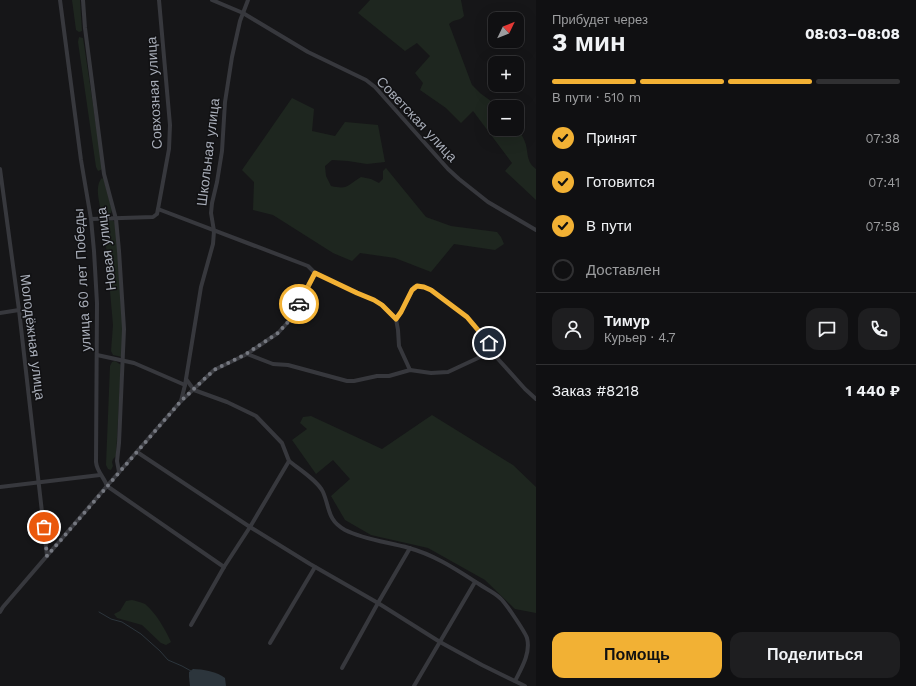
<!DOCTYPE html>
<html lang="ru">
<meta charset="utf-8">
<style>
body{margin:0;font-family:"Work Sans",sans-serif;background:#1e1e20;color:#f1f3f6;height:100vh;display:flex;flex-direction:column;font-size:15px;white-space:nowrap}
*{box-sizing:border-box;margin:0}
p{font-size:13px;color:#9c9d9f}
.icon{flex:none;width:22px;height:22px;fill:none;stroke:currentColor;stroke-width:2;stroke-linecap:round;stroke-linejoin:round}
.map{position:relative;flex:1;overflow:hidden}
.drawer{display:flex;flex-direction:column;background:#101012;width:380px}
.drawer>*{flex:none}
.needle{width:26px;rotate:47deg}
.tools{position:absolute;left:488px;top:12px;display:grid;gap:8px}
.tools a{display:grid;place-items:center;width:36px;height:36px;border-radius:8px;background:#101012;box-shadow:0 4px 16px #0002,0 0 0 1px #303032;font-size:20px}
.pin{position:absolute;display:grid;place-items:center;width:34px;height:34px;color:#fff;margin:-17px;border:2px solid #fff;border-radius:50%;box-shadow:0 1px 4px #0007}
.courier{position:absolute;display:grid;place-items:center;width:40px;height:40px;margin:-20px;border:3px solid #f2b134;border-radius:50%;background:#fff;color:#222;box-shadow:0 1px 5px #0007}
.headline em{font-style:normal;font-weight:700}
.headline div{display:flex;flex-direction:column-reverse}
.headline{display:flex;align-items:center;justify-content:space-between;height:68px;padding:0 16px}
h1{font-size:26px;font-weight:700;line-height:30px}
.bar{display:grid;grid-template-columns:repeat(4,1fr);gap:6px 4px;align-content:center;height:48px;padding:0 16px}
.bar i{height:5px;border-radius:3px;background:#303032}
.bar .selected{background:#f2b134}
.bar p{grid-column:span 4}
.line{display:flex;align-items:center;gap:10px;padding:0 16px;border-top:1px solid #303032}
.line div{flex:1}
.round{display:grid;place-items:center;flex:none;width:42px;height:42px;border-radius:12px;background:#1e1e20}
ol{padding:0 16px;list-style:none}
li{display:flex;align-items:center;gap:12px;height:44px}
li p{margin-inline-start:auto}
li .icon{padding:4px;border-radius:50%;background:#f2b134;color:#111;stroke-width:4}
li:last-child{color:#9c9d9f}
li i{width:22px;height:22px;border:2px solid #303032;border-radius:50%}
.button{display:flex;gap:8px;margin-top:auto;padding:8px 16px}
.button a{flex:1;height:46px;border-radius:12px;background:#f2b134;color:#111;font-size:16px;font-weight:700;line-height:46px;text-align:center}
.button a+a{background:#1e1e20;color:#f1f3f6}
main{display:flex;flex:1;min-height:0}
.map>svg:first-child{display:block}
.green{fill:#1e261f}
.water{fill:#2c353c}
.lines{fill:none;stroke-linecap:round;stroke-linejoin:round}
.stream{stroke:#2c353c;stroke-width:1}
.street{stroke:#37383d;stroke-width:4}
.done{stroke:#757880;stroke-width:4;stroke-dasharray:0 7.2}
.route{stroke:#f2b134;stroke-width:5}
.labels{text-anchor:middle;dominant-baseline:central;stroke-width:3;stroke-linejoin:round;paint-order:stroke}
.street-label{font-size:14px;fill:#a8adb8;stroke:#111113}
</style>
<main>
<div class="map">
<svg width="536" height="686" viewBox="0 0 536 686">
<rect width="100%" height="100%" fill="#161618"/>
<!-- green -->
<g class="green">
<path d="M 72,0 L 80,0 L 82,31 L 79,32 L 76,30 Z"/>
<path d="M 370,0 L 461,0 L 464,16 C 460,21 454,19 449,24 L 472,85 L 480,93 L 499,107 L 495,107 L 495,129 L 517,129 L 517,126 C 520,132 524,138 526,145 C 528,154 527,163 536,169 L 536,200 L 505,171 L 512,163 L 473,111 L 461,123 L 446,108 L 420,90 L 423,83 L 415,73 L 430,56 L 417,43 L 405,51 L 358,13 Z"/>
<path d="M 79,37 L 83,38 L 102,165 L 103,169 L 98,171 L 96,167 L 78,42 Z"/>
<path d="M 292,98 L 314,109 L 312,131 L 335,136 L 345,122 L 378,125 L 385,162 L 367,164 L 348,161 L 332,160 L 325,166 L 326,176 L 331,186 C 349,190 347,185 361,177 L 371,179 L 379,183 L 383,179 L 383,171 L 386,168 L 426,217 L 451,226 L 497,232 L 501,237 L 504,244 L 495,250 L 454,244 L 431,272 L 395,258 L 360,253 L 352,261 L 333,253 L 273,215 L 253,210 L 254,182 L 242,170 Z"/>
<path d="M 102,178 L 104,180 L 112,210 L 111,213 L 107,216 L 103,216 L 101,213 C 100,203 94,186 102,178 Z"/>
<path d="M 112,220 L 115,222 L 124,327 L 122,357 L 113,355 L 111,351 L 113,325 L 104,223 L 106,221 Z"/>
<path d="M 115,361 L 121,365 L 116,456 L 113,459 L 112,462 L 113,466 L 111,470 L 108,469 L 106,465 L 110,366 L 112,362 Z"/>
<path d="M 432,415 L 513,465 L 536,487 L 536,613 L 515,609 L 485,580 L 428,548 L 371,535 L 345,520 L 331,496 L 350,479 L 333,460 L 316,474 L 292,440 L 307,429 L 300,423 L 303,417 L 311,416 L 382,449 Z"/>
<path d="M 132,600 C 136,601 141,602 145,604 C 156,613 165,629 171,642 L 166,645 L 161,643 L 142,625 L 117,618 L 114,614 L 120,611 L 126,601 Z"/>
</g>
<!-- water -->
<path class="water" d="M 193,669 C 202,669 218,672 225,678 L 226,686 L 190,686 L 189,677 L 189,672 Z"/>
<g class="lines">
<!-- stream -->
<path class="stream" d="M 99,612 L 111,619 L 122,622 L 141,634 L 160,651 L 168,660 L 182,666 L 191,671"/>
<!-- street -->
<g class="street">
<path d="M 60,0 L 81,160 L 91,219 L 94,251 L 97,303 L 96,462 C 97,472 104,477 107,486 L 181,401 L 214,370 L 247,354 L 278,333 L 288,322 L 300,302 L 315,273"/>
<path d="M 83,0 L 85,28 L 104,174 L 116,219 L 119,251 L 124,329 L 119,443 L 117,461 L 119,472"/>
<path d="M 212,0 L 243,13 L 308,52 L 366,80 L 375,87 L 448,169 L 459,179 L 488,202 L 536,230"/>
<path d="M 0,169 L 19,310 L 47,556"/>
<path d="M 158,209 L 169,149 L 170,125 L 159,0"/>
<path d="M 91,219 L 153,217 L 157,214 L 158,209 L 308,266 L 315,273 L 357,293 L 374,300 L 382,305 L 396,319 L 398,330 L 399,346 L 410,370"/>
<path d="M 0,313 L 19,310"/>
<path d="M 396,319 L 401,312 L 414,287 L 424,287 L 431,290 L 467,317 L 489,343 L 498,359 L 525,389 L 536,399"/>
<path d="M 247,354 L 273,364 L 288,365 L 347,381 L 354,381 L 377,376 L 389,376 L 410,370 L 431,373 L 448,372 L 493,351"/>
<path d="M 97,355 L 134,363 L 185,385"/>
<path d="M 181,401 L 185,385 L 201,287 L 213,244 L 214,231 L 211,213 L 212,203 L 217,182 L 222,151 L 225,102 L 232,57 L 240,21 L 248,0"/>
<path d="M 137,452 L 250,527 L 289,461 L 282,443 L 256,416 L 227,402 L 194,390 L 186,379"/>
<path d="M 289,461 C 299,469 318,481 323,492 C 330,508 327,520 345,530 C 365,540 388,542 409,548 C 435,555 457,570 479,584 C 486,589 494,592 500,598 C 505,602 525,632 527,638 C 531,653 521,669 515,681"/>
<path d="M 0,487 L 100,475"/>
<path d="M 0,612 L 3,607 L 107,486 L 224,567 L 250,527 L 310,564 L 378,603 L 440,642 L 482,665 L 525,686"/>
<path d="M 191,625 L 224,567"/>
<path d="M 270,643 L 315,567"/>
<path d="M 342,668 L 378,603 L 410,548"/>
<path d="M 414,686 L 475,582"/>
</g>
</g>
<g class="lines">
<!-- done -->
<path class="done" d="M 44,527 L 47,556 L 181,401 L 214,370 L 246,354 L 278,333 L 288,322 L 299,304"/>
<!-- route -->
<path class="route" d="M 299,304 L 315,273 L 357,293 L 374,300 L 382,305 L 396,319 L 401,312 L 412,290 L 417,286 L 424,287 L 431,290 L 467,317 L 489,343"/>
</g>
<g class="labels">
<!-- street labels -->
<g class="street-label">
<text transform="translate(154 93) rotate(-93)">Совхозная улица</text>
<text transform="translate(417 119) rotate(47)">Советская улица</text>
<text transform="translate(208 152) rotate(-83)">Школьная улица</text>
<text transform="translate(106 249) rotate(-97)">Новая улица</text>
<text transform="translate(82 280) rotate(-93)">улица 60 лет Победы</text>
<text transform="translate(33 337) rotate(83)">Молодёжная улица</text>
</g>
</g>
</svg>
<div class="tools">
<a><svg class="needle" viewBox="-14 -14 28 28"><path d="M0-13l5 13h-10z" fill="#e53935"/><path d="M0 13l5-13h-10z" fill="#9c9d9f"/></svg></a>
<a>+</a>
<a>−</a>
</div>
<div class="pin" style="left:44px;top:527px;background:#ea580c"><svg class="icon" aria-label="bag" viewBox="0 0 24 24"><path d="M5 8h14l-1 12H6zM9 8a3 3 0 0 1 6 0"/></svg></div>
<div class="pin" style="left:489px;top:343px;background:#1f2937"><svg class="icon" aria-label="home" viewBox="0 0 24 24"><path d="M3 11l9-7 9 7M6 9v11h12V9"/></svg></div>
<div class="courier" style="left:299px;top:304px"><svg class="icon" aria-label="car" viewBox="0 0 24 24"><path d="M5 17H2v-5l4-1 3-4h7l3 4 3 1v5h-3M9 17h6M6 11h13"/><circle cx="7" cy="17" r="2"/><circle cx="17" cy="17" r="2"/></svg></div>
</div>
<section class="drawer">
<div class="headline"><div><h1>3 мин</h1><p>Прибудет через</p></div><em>08:03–08:08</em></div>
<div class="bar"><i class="selected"></i><i class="selected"></i><i class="selected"></i><i></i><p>В пути · 510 m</p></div>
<ol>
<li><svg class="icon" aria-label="check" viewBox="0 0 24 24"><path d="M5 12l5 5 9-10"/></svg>Принят<p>07:38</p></li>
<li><svg class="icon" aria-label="check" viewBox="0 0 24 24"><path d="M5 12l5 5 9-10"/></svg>Готовится<p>07:41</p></li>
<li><svg class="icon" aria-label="check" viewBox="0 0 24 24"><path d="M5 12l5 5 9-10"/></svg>В пути<p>07:58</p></li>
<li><i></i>Доставлен</li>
</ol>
<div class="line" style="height:72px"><a class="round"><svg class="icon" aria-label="person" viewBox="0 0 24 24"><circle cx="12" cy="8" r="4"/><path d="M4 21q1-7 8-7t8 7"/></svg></a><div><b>Тимур</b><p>Курьер · 4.7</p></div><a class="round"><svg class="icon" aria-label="chat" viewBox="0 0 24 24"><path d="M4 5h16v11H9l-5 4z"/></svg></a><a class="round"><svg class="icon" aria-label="phone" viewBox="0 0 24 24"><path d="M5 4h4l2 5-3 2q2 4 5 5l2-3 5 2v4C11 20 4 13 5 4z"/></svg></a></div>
<div class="line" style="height:52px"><div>Заказ #8218</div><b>1 440 ₽</b></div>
<div class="button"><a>Помощь</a><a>Поделиться</a></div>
</section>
</main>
